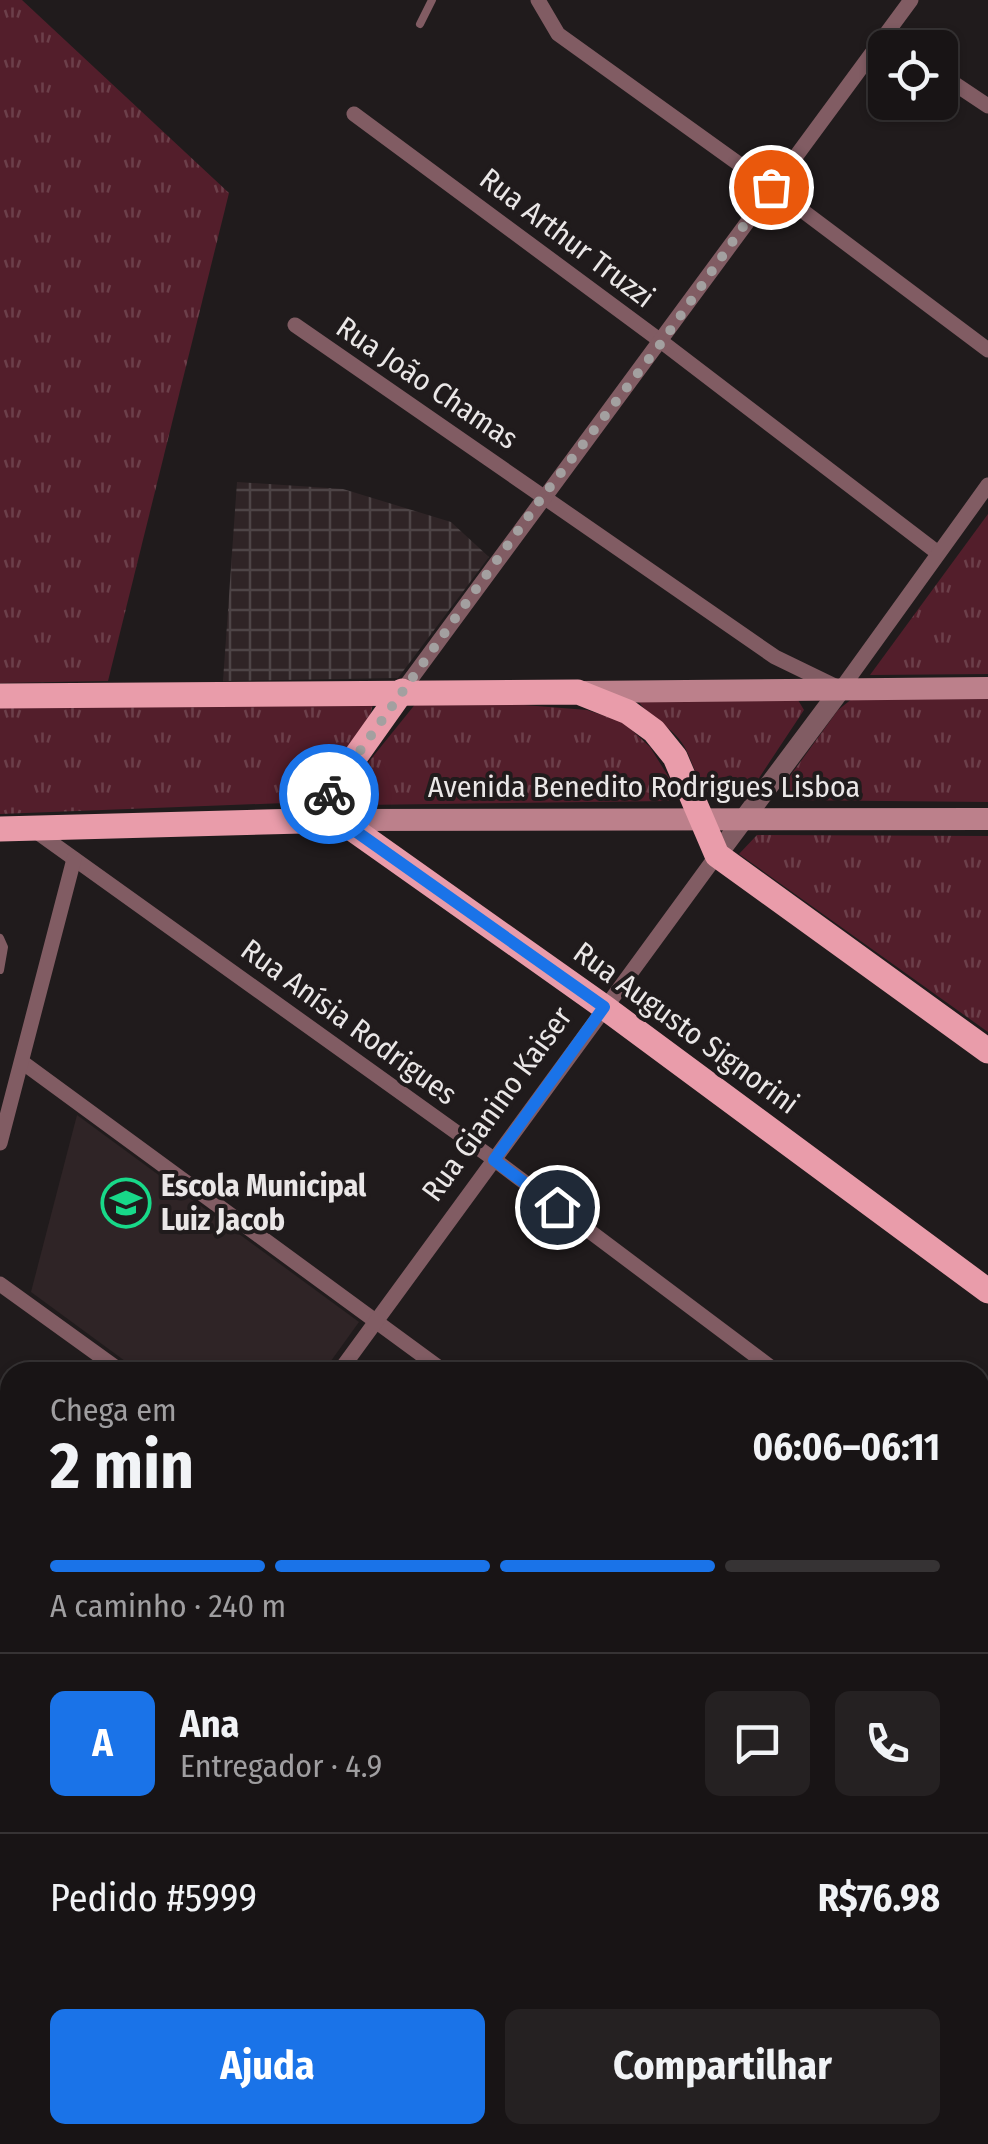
<!DOCTYPE html>
<html lang="pt">
<meta charset="utf-8">
<style>
body{margin:0;font-family:"Fira Sans Condensed",sans-serif;background:#252122;color:#f1f3f6;height:100vh;display:flex;flex-direction:column;font-size:38px;white-space:nowrap}
*{box-sizing:border-box;margin:0}
p{font-size:32px;color:#9f9ea0}
.icon{flex:none;width:55px;height:55px;fill:none;stroke:currentColor;stroke-width:2;stroke-linecap:round;stroke-linejoin:round}
.map{position:relative;flex:1;overflow:hidden}
.panel{position:absolute;left:0px;top:1362px;width:990px;height:782px;display:flex;flex-direction:column;background:#181415;border-radius:30px 30px 0 0;box-shadow:0 2px 8px #0004,0 0 0 2px #363334}
.panel>*{flex:none}
.controls{position:absolute;left:868px;top:30px;display:grid;gap:20px}
.controls a{display:grid;place-items:center;width:90px;height:90px;border-radius:15px;background:#181415;box-shadow:0 2px 8px #0004,0 0 0 2px #363334;font-size:50px}
.pin{position:absolute;display:grid;place-items:center;width:85px;height:85px;color:#fff;margin:-42px;border:5px solid #fff;border-radius:50%;box-shadow:0 2px 10px #0007}
.courier{position:absolute;display:grid;place-items:center;width:100px;height:100px;margin:-50px;border:8px solid #1a73e8;border-radius:50%;background:#fff;color:#222;box-shadow:0 2px 12px #0007}
.head em{font-style:normal;font-weight:700}
.head div{display:flex;flex-direction:column-reverse}
.head{display:flex;align-items:center;justify-content:space-between;height:170px;padding:0 50px}
h1{font-size:65px;font-weight:700;line-height:75px}
.bar{display:grid;grid-template-columns:repeat(4,1fr);gap:15px 10px;align-content:center;height:120px;padding:0 50px}
.bar i{height:12px;border-radius:8px;background:#363334}
.bar .active{background:#1a73e8}
.bar p{grid-column:span 4}
.line{display:flex;align-items:center;gap:25px;padding:0 50px;border-top:2px solid #363334}
.line div{flex:1}
.round{display:grid;place-items:center;flex:none;width:105px;height:105px;border-radius:15px;background:#252122}
.action{display:flex;gap:20px;margin-top:auto;padding:20px 50px}
.action a{flex:1;height:115px;border-radius:15px;background:#1a73e8;color:#fff;font-size:40px;font-weight:700;line-height:115px;text-align:center}
.action a+a{background:#252122;color:#f1f3f6}
.map>svg:first-child{display:block}
.built{fill:#2f2426}
.industrial{fill:url(#industrial-grid)}
.grass{fill:url(#grass-tufts)}
.forest{fill:url(#forest-crowns)}
.pitch{fill:#531e2b}
.lines{fill:none;stroke-linecap:round;stroke-linejoin:round}
.service{stroke:#815c63;stroke-width:8}
.minor{stroke:#815c63;stroke-width:15}
.tertiary{stroke:#815c63;stroke-width:20}
.secondary{stroke:#bc808b;stroke-width:22}
.primary{stroke:#e99caa;stroke-width:25}
.done{stroke:#a3a0a0;stroke-width:10;stroke-dasharray:0 18}
.route{stroke:#1a73e8;stroke-width:12}
.labels{text-anchor:middle;dominant-baseline:central;stroke-width:8;stroke-linejoin:round;paint-order:stroke}
.street-label{font-size:30px;fill:#eae7e7;stroke:#201b1c}
.poi-label{font-size:30px;font-weight:bold;fill:#eae7e7;stroke:#201b1c;text-anchor:start}
</style>
<div class="map">
<svg width="988" height="2144" viewBox="0 0 988 2144">
<defs>
<pattern id="industrial-grid" width="8" height="8" patternUnits="userSpaceOnUse" patternTransform="scale(2.5)"><rect width="8" height="8" fill="#2f2426"/><path d="M0 4h8M4 0v8" fill="none" stroke="#4d4446"/></pattern>
<pattern id="grass-tufts" width="24" height="20" patternUnits="userSpaceOnUse" patternTransform="scale(2.5)"><rect width="24" height="20" fill="#531e2b"/><path d="M3 7l-1-3M5 7V3M7 7l1-3M15 17l-1-3M17 17v-4M19 17l1-3" fill="none" stroke="#6c3f4a"/></pattern>
<pattern id="forest-crowns" width="20" height="18" patternUnits="userSpaceOnUse" patternTransform="scale(2.5)"><rect width="20" height="18" fill="#531e2b"/><path d="M2 6a3 3 0 1 1 6 0M12 15a3 3 0 1 1 6 0" fill="none" stroke="#6c3f4a"/></pattern>
</defs>
<rect width="100%" height="100%" fill="#201b1c"/>
<!-- built -->
<g class="built">
<path d="M 77,1115 L 359,1322 L 323,1372 L 140,1372 L 31,1292 Z"/>
<path d="M 625,2135 L 685,2135 L 698,2144 L 589,2144 Z"/>
</g>
<!-- industrial -->
<path class="industrial" d="M 237,482 L 343,489 L 451,522 L 489,557 L 398,678 L 223,681 Z"/>
<!-- grass -->
<g class="grass">
<path d="M 0,0 L 22,0 L 229,193 L 108,681 L 0,683 Z"/>
<path d="M 988,514 L 988,674 L 870,675 Z"/>
<path d="M 988,694 L 988,802 L 785,800 L 782,793 L 785,783 L 838,710 L 853,698 Z"/>
<path d="M 421,697 L 587,710 L 623,722 L 650,747 L 678,792 L 668,801 L 360,805 L 346,790 Z"/>
<path d="M 798,700 L 804,710 L 753,787 L 746,796 L 725,803 C 699,796 696,767 684,746 C 673,727 650,718 639,702 Z"/>
<path d="M 0,704 L 373,704 L 369,720 L 310,802 L 0,814 Z"/>
<path d="M 757,835 L 988,836 L 988,1032 L 739,854 Z"/>
</g>
<!-- forest -->
<g class="forest">
<path d="M 0,1645 L 10,1651 L 10,1707 L 0,1721 Z"/>
<path d="M 10,1853 L 10,2109 L 0,2108 L 0,1867 Z"/>
<path d="M 162,2135 L 475,2135 L 468,2144 L 178,2144 Z"/>
<path d="M 506,2135 L 598,2135 L 563,2144 L 500,2144 Z"/>
</g>
<!-- pitch -->
<g class="pitch">
<path d="M 10,1905 L 10,2046 L 0,2042 L 0,1931 Z"/>
<path d="M 257,2135 L 387,2135 L 379,2144 L 268,2144 Z"/>
</g>
<g class="lines">
<!-- service -->
<g class="service">
<path d="M 420,24 L 432,0"/>
<path d="M 0,938 L 4,947 L 0,970"/>
</g>
<!-- minor -->
<g class="minor">
<path d="M 538,0 L 558,34 L 771,187 L 988,350"/>
<path d="M 883,36 L 900,48"/>
<path d="M 940,74 L 988,106"/>
<path d="M 354,114 L 662,342 L 938,553"/>
<path d="M 295,325 L 775,657 L 841,689 L 988,485"/>
<path d="M 402,691 L 911,0"/>
<path d="M 34,830 L 495,1160 L 777,1372"/>
<path d="M 22,1062 L 445,1372"/>
<path d="M 0,1143 L 74,859"/>
<path d="M 0,1284 L 122,1372"/>
<path d="M 339,1372 L 717,855"/>
<path d="M 0,1521 L 10,1528"/>
<path d="M 980,1525 L 988,1531"/>
<path d="M 980,1765 L 988,1771"/>
<path d="M 0,1837 L 10,1823"/>
<path d="M 980,1995 L 988,2001"/>
<path d="M 0,2120 L 10,2120"/>
<path d="M 133,2135 L 155,2144"/>
<path d="M 720,2135 L 733,2144"/>
<path d="M 940,2135 L 952,2144"/>
<path d="M 974,2144 L 988,2125"/>
</g>
<!-- tertiary -->
<g class="tertiary">
<path d="M 717,855 L 841,689"/>
<path d="M 980,1475 L 988,1464"/>
<path d="M 493,2144 L 500,2135"/>
</g>
<!-- secondary -->
<g class="secondary">
<path d="M 582,692 L 988,688"/>
<path d="M 343,820 L 988,819"/>
</g>
<!-- primary -->
<g class="primary">
<path d="M 402,691 L 324,801 L 330,813 L 604,1007 L 988,1291"/>
<path d="M 0,696 L 578,692 L 628,712 L 654,731 L 675,757 L 717,855 L 988,1051"/>
<path d="M 0,829 L 343,820"/>
</g>
</g>
<g class="lines">
<!-- done -->
<path class="done" d="M 329,794 L 543,496 L 662,342 L 771,187"/>
<!-- route -->
<path class="route" d="M 329,794 L 324,801 L 330,813 L 604,1007 L 494,1160 L 557,1207"/>
</g>
<!-- icons -->
<defs>
<g id="school-ring" transform="scale(2.5)"><circle r="9.5" fill="#201b1c" stroke="#18d989" stroke-width="1.5"/><path d="M0-5L7-2L0 1L-7-2ZM-4 1L0 2.5L4 1V4Q0 6-4 4Z" fill="#18d989"/></g>
</defs>
<g fill-rule="evenodd">
<use href="#school-ring" x="126" y="1203"/>
</g>
<g class="labels">
<!-- street labels -->
<g class="street-label">
<text transform="translate(567 238) rotate(37)">Rua Arthur Truzzi</text>
<text transform="translate(427 383) rotate(34)">Rua João Chamas</text>
<text x="644" y="787">Avenida Benedito Rodrigues Lisboa</text>
<text transform="translate(349 1022) rotate(36)">Rua Anísia Rodrigues</text>
<text transform="translate(686 1028) rotate(36)">Rua Augusto Signorini</text>
<text transform="translate(497 1104) rotate(-54)">Rua Gianino Kaiser</text>
</g>
<!-- poi labels -->
<g class="poi-label">
<text x="161" y="1186">Escola Municipal<tspan x="161" dy="34">Luiz Jacob</tspan></text>
</g>
</g>
</svg>
<div class="controls">
<a><svg class="icon" aria-label="locate" viewBox="0 0 24 24"><circle cx="12" cy="12" r="6"/><path d="M12 2v4M12 18v4M2 12h4M18 12h4"/></svg></a>
</div>
<div class="pin" style="left:771px;top:187px;background:#ea580c"><svg class="icon" aria-label="bag" viewBox="0 0 24 24"><path d="M5 8h14l-1 12H6zM9 8a3 3 0 0 1 6 0"/></svg></div>
<div class="pin" style="left:557px;top:1207px;background:#1f2937"><svg class="icon" aria-label="home" viewBox="0 0 24 24"><path d="M3 11l9-7 9 7M6 9v11h12V9"/></svg></div>
<div class="courier" style="left:329px;top:794px"><svg class="icon" aria-label="bike" viewBox="0 0 24 24"><circle cx="6" cy="16" r="4"/><circle cx="18" cy="16" r="4"/><path d="M6 16l4-8h5l3 8M10 8l3 8H6M13 5h3"/></svg></div>
<section class="panel">
<div class="head"><div><h1>2 min</h1><p>Chega em</p></div><em>06:06–06:11</em></div>
<div class="bar"><i class="active"></i><i class="active"></i><i class="active"></i><i></i><p>A caminho · 240 m</p></div>
<div class="line" style="height:180px"><b class="round" style="background:#1a73e8;color:#fff">A</b><div><b>Ana</b><p>Entregador · 4.9</p></div><a class="round"><svg class="icon" aria-label="chat" viewBox="0 0 24 24"><path d="M4 5h16v11H9l-5 4z"/></svg></a><a class="round"><svg class="icon" aria-label="phone" viewBox="0 0 24 24"><path d="M5 4h4l2 5-3 2q2 4 5 5l2-3 5 2v4C11 20 4 13 5 4z"/></svg></a></div>
<div class="line" style="height:130px"><div>Pedido #5999</div><b>R$76.98</b></div>
<div class="action"><a>Ajuda</a><a>Compartilhar</a></div>
</section>
</div>
